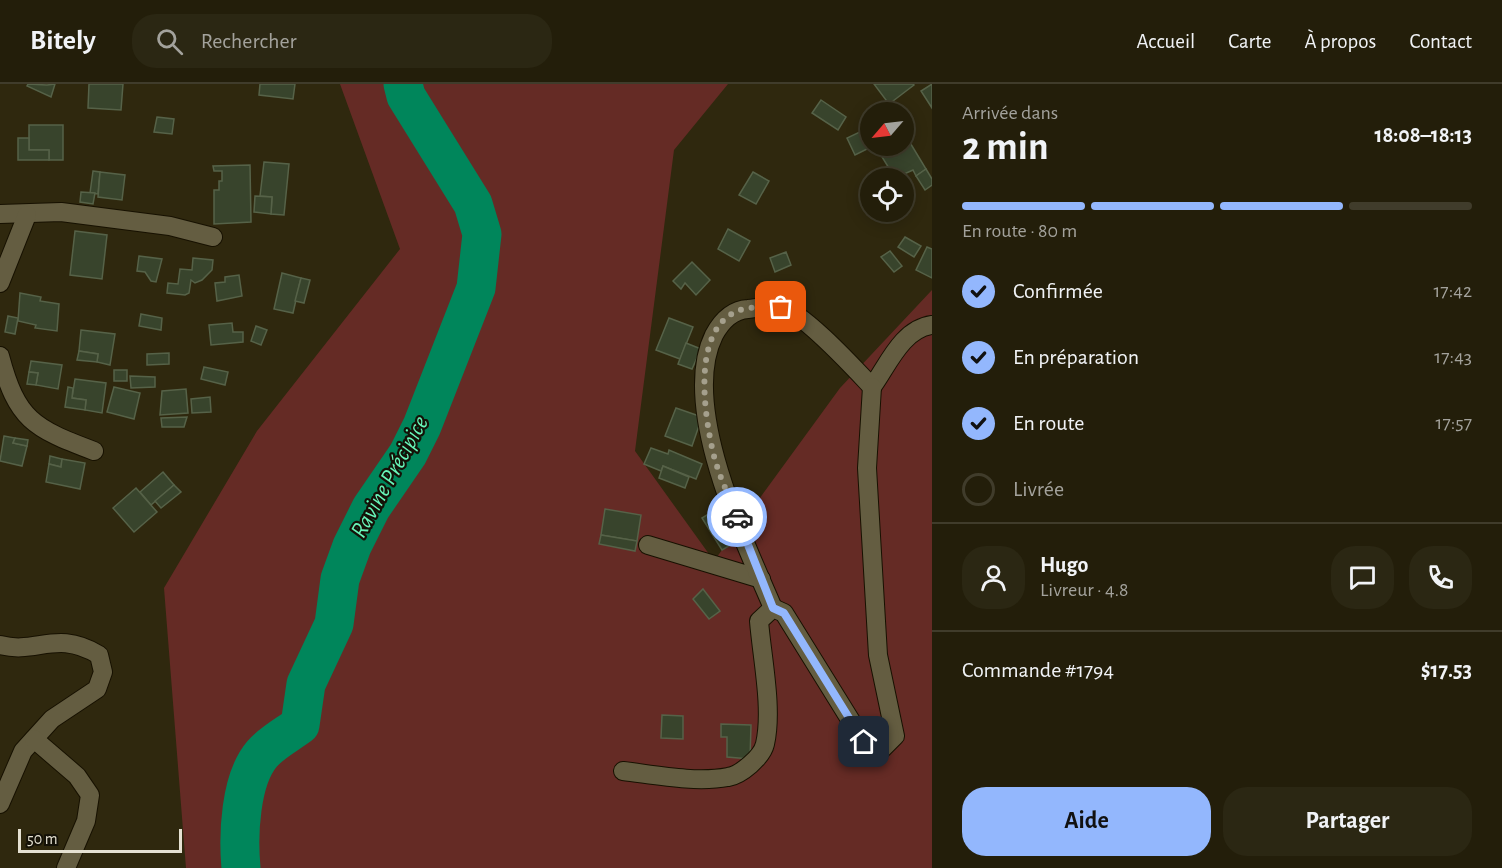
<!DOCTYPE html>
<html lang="fr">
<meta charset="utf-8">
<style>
body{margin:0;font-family:"Alegreya Sans",sans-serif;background:#2b2713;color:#f1f3f6;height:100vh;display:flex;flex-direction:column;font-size:22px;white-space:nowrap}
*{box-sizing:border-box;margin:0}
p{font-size:20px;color:#a3a29c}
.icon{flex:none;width:33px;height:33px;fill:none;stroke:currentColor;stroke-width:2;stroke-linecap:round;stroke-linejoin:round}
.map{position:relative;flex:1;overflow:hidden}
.drawer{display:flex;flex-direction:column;background:#231e0a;width:570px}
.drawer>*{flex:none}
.needle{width:39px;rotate:242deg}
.controls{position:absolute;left:860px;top:18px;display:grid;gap:12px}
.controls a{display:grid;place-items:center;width:54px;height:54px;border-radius:50%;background:#231e0a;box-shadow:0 3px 15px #0003,0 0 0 2px #403c2b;font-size:30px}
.scale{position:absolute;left:18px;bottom:15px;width:164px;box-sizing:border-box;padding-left:6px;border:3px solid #e5e1d2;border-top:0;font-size:16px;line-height:21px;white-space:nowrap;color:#e5e1d2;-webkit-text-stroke:4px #141107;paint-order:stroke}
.pin{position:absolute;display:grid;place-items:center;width:51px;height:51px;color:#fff;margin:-26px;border-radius:12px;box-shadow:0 3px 9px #0006}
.courier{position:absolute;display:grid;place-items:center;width:60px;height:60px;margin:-30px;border:4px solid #93b7fd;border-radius:50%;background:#fff;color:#222;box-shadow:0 2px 8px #0007}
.overview em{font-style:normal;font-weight:700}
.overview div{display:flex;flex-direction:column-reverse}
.overview{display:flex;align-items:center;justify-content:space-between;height:102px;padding:0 30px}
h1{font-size:39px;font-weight:700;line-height:45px}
.bar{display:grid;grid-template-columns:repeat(4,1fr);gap:9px 6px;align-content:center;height:72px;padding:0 30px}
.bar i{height:8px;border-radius:4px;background:#403c2b}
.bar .on{background:#93b7fd}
.bar p{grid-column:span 4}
.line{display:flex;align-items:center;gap:15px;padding:0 30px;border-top:2px solid #403c2b}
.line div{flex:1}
.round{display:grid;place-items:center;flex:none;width:63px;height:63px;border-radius:24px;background:#2b2713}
ol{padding:0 30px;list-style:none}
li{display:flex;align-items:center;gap:18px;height:66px}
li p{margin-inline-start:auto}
li .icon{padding:6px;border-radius:50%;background:#93b7fd;color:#111;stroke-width:4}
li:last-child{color:#a3a29c}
li i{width:33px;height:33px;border:3px solid #403c2b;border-radius:50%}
.action{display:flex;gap:12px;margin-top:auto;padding:12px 30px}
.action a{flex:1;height:69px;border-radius:24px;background:#93b7fd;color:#111;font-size:24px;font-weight:700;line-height:69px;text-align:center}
.action a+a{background:#2b2713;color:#f1f3f6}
header{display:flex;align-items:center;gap:36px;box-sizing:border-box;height:84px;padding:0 30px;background:#231e0a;border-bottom:2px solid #403c2b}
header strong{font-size:28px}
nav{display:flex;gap:33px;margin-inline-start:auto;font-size:21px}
.search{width:420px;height:54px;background:#2b2713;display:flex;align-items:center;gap:15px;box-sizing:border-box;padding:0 21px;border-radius:24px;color:#a3a29c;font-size:22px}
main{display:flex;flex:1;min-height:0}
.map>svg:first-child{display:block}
.green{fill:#652b25}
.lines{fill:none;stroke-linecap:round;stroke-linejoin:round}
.river{stroke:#00865b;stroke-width:39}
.building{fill:#38442c;stroke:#566248;stroke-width:1.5}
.minor-casing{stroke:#171100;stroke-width:20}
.minor{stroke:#645d41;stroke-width:18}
.done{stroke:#a5a08d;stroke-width:6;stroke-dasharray:0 10.8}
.route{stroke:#93b7fd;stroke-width:8}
.labels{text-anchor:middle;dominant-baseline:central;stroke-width:4.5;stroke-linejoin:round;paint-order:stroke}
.water-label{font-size:24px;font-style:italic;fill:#68f5b9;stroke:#141107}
</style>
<header>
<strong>Bitely</strong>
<div class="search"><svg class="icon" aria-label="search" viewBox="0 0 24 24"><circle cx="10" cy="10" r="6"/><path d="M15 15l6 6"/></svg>Rechercher</div>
<nav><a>Accueil</a><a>Carte</a><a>À propos</a><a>Contact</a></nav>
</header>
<main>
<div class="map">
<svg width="932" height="784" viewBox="0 0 932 784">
<rect width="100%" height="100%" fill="#2f280e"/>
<!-- green -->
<path class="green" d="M 340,0 L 728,0 L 674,66 L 635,367 L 714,477 L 840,304 L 932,206 L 932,784 L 186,784 L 164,504 L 257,347 L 400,165 Z"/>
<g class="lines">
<!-- river -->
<path class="river" d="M 241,784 C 238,751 240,696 262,670 C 271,659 288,650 300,641 L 306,600 L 334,540 L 340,495 L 352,462 L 371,424 L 408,370 L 422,342 L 476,204 L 482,150 L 473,120 L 406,12 L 403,0"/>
</g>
<!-- building -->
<g class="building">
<path d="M 28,0 L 47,1 L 55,0 L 51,13 L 27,2 Z"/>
<path d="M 89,0 L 123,0 L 121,26 L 88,24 Z"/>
<path d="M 260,0 L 295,0 L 293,15 L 259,11 Z"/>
<path d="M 874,0 L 913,0 L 914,1 L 889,20 Z"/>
<path d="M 932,0 L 932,24 L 921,7 Z"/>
<path d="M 821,16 L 846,33 L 838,46 L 812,29 Z"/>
<path d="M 157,33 L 174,35 L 172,50 L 154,48 Z"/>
<path d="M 29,41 L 63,41 L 63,76 L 49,76 L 49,66 L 29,66 Z"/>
<path d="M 866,45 L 870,62 L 873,62 L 855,71 L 847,54 Z"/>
<path d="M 906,52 L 926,85 L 916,92 L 913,86 L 895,94 L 879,68 L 890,62 L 903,62 L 903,54 Z"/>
<path d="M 18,54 L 29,54 L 29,66 L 49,66 L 49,76 L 18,76 Z"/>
<path d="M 264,78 L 289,80 L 284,131 L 271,130 L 272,113 L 260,112 Z"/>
<path d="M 250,81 L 251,138 L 214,140 L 214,106 L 219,106 L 219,97 L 222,97 L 222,87 L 214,87 L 213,82 Z"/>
<path d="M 926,85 L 932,95 L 932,101 L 925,106 L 916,92 Z"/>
<path d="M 93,87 L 100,88 L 98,110 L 90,109 Z"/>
<path d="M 100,88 L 125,91 L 122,116 L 98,113 Z"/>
<path d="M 753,88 L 769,97 L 756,120 L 739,111 Z"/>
<path d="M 81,108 L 95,109 L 93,120 L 80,118 Z"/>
<path d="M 255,112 L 272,113 L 271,130 L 254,128 Z"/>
<path d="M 728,145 L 750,157 L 739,177 L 718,165 Z"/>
<path d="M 75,147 L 107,151 L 102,195 L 70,191 Z"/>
<path d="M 905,153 L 921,162 L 914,173 L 898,163 Z"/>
<path d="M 927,163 L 932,165 L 932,194 L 916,186 Z"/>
<path d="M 890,167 L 902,182 L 894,188 L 881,173 Z"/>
<path d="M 786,168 L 791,181 L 775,188 L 770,174 Z"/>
<path d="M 139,172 L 162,175 L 156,198 L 151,197 L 145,188 L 137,187 Z"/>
<path d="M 193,174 L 213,176 L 212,186 L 202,196 L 195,199 L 191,196 L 189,209 L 185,211 L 167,209 L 168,199 L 178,200 L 180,185 L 192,186 Z"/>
<path d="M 692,178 L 710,196 L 696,211 L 685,199 L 681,205 L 673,197 Z"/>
<path d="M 282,189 L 301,194 L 293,229 L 274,225 Z"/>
<path d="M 239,191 L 242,212 L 217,217 L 215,199 L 225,198 L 225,193 Z"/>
<path d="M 301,194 L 310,196 L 304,219 L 295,217 Z"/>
<path d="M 20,209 L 41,213 L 40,217 L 59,220 L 57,247 L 35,244 L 36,241 L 18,237 Z"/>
<path d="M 141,230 L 162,234 L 161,246 L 139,242 Z"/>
<path d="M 8,232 L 18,234 L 15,250 L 5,248 Z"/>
<path d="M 669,234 L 693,243 L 680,275 L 656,266 Z"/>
<path d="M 232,239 L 233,248 L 243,248 L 243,258 L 211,261 L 209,241 Z"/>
<path d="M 256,242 L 267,246 L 261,261 L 251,257 Z"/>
<path d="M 81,246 L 115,250 L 110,281 L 97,278 L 98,270 L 79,267 Z"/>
<path d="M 686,259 L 701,265 L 692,285 L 678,280 Z"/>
<path d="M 79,267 L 98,270 L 97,278 L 77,276 Z"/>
<path d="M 169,269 L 169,280 L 147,281 L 147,270 Z"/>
<path d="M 31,277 L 62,281 L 58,305 L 36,301 L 38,289 L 29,288 Z"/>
<path d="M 204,283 L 228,288 L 225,301 L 201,295 Z"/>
<rect x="114" y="286" width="13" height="11"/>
<path d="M 29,288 L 38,289 L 36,301 L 27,300 Z"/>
<path d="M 130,292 L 155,293 L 155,303 L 131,304 Z"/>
<path d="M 75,295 L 106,299 L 102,329 L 85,326 L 86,316 L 72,314 Z"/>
<path d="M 68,303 L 73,304 L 72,314 L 86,316 L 85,326 L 65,323 Z"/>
<path d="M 114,303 L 140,309 L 134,335 L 107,328 Z"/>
<path d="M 186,305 L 188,329 L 160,331 L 162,307 Z"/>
<path d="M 210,313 L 211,328 L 192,329 L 191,315 Z"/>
<path d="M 676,324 L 702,333 L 692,362 L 665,352 Z"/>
<path d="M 187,333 L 184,343 L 162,343 L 161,334 Z"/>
<path d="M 4,352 L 15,354 L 13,359 L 27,362 L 22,382 L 0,377 Z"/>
<path d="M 15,354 L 28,356 L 27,362 L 13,359 Z"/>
<path d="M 651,364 L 668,370 L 669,366 L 702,380 L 696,395 L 663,382 L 661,387 L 644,380 Z"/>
<path d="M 50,372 L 62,375 L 61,383 L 49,380 Z"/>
<path d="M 62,375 L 85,379 L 80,405 L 46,398 L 49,380 L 61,383 Z"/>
<path d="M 663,382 L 689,393 L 685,404 L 659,394 Z"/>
<path d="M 163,388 L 174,401 L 151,421 L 140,408 Z"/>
<path d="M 174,401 L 181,408 L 161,424 L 155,417 Z"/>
<path d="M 136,404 L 157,428 L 134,448 L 113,424 Z"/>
<path d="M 723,421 L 743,454 L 722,466 L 702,434 Z"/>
<path d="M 605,425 L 641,431 L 637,457 L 601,451 Z"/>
<path d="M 601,451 L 637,457 L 635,467 L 599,460 Z"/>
<path d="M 703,505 L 720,527 L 709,535 L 693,515 Z"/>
<path d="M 662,631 L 683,632 L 683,655 L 661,654 Z"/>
<path d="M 721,640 L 751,641 L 750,675 L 727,673 L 727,653 L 721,653 Z"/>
</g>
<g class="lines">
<!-- minor casing -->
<g class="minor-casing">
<g id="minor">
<path d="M 0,130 L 61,128 L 170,142 L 213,153"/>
<path d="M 0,199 L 27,131"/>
<path d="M 0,272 C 17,336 33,344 94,367"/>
<path d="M 648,461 L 761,495"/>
<path d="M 773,524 C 744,456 679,322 714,251 C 721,238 732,226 748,225 C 758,224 770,221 780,223 C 802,227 855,285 872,303 C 888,281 902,245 932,241"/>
<path d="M 0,561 C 37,571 56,545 99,571 L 103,588 L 97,605 L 52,635 L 23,667 L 0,720"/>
<path d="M 34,655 L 77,692 L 90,711 L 86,737 L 66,784"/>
<path d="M 623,687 C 656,691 695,699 728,693 C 741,691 762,673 765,660 C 773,625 762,574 759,537 L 773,524 L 784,529 L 864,658 L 881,666 L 895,652 L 878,571 L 867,384 L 872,303"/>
</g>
</g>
<!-- minor -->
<use href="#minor" class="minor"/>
</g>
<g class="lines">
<!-- done -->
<path class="done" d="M 737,433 C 729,412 718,390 713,368 C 704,329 691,243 740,226 C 751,222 769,224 781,223"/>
<!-- route -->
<path class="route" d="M 737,433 L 773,524 L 784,529 L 864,658"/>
</g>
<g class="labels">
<!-- water labels -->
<g class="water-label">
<text transform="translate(390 393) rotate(-61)">Ravine Précipice</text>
</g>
</g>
</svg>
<div class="controls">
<a><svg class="needle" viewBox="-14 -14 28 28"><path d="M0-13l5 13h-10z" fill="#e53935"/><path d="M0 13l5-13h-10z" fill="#a3a29c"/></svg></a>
<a><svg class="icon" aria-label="locate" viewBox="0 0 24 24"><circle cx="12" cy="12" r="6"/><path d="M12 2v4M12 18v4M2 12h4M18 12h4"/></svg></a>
</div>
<div class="scale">50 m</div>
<div class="pin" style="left:781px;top:223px;background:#ea580c"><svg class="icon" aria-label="bag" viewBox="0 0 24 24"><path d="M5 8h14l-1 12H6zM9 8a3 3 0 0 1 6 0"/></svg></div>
<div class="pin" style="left:864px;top:658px;background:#1f2937"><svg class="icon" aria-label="home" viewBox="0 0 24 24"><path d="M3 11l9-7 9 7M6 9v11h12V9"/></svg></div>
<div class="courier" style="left:737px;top:433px"><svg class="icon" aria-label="car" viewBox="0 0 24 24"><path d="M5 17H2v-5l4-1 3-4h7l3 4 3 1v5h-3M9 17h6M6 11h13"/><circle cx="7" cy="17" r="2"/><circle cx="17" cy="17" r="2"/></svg></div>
</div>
<section class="drawer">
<div class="overview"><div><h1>2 min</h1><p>Arrivée dans</p></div><em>18:08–18:13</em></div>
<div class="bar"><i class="on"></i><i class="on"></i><i class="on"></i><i></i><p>En route · 80 m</p></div>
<ol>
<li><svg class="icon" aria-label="check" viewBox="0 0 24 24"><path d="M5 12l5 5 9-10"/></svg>Confirmée<p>17:42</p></li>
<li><svg class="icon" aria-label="check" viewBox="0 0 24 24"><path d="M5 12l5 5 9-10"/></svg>En préparation<p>17:43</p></li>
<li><svg class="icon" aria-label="check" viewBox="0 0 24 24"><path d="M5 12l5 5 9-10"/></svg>En route<p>17:57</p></li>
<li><i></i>Livrée</li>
</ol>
<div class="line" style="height:108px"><a class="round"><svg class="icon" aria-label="person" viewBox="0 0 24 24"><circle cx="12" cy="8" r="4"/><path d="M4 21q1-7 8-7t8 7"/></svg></a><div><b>Hugo</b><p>Livreur · 4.8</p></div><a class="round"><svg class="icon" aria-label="chat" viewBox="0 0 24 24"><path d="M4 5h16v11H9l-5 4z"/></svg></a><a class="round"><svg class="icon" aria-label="phone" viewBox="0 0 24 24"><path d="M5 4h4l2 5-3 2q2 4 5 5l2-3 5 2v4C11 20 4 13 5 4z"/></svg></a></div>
<div class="line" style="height:78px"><div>Commande #1794</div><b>$17.53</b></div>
<div class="action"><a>Aide</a><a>Partager</a></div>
</section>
</main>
